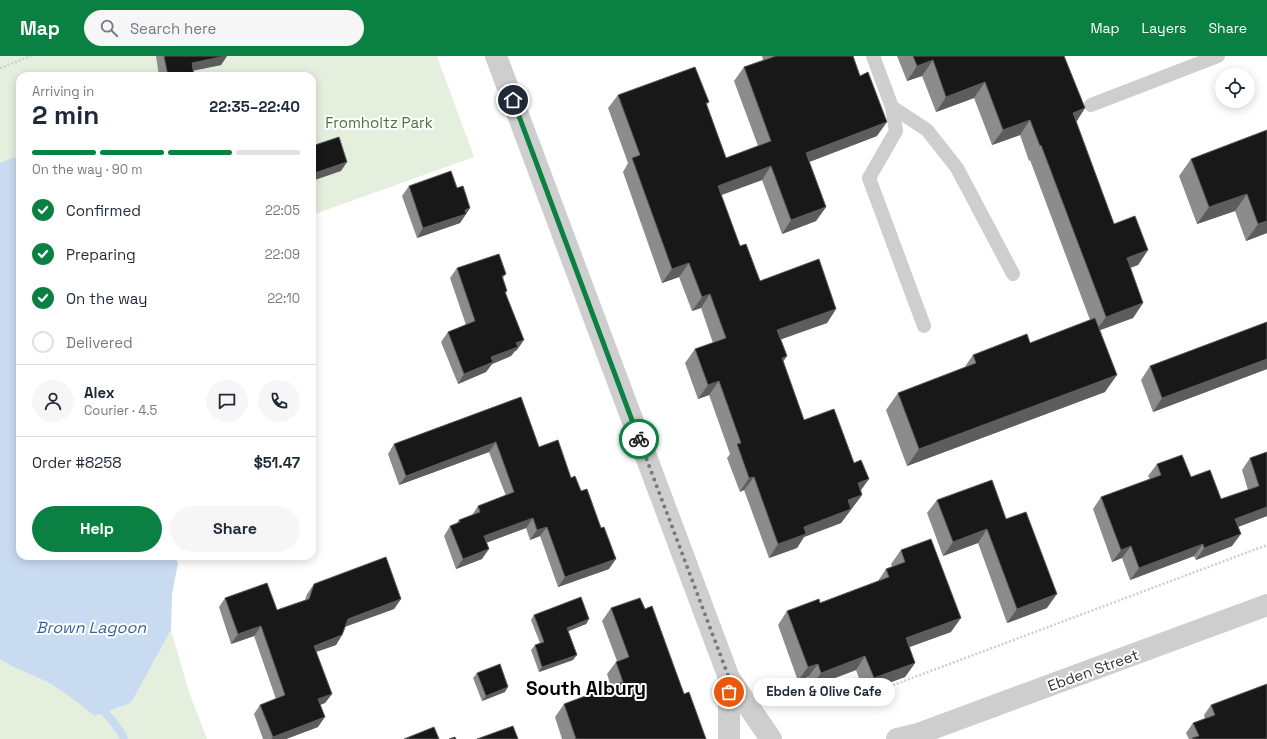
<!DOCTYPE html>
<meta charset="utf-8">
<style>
body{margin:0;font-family:"Space Grotesk",sans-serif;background:#f6f6f7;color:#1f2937;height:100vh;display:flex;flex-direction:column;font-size:15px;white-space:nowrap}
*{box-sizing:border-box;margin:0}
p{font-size:13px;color:#747a83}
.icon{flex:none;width:22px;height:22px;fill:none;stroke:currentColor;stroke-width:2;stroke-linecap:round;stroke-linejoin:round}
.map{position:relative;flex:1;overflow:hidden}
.details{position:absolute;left:16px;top:16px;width:300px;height:488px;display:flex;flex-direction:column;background:#fff;border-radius:12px;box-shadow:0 2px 10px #0003}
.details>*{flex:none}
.tools{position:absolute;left:1215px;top:12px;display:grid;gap:8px}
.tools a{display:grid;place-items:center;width:40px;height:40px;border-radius:50%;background:#fff;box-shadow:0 2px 10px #0003;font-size:20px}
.pin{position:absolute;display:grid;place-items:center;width:34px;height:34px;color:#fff;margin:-17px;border:2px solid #fff;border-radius:50%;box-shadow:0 1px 4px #0007}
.courier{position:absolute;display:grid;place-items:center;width:40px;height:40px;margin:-20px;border:3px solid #0b8043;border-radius:50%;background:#fff;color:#222;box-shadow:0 1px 5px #0007}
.bubble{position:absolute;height:28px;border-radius:14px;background:#fff;box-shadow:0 2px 10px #0003;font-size:13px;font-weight:700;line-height:28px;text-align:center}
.summary em{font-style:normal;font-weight:700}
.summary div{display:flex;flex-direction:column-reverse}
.summary{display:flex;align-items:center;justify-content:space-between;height:68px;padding:0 16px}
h1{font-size:26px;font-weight:700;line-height:30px}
.bar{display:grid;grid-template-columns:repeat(4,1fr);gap:6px 4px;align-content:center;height:48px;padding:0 16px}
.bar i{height:5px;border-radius:3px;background:#e0e1e3}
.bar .selected{background:#0b8043}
.bar p{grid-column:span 4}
.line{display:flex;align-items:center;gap:10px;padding:0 16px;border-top:1px solid #e0e1e3}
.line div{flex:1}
.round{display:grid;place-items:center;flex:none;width:42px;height:42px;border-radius:21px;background:#f6f6f7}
ol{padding:0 16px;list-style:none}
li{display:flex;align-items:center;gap:12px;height:44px}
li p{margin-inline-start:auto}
li .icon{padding:4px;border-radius:50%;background:#0b8043;color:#fff;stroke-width:4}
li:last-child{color:#747a83}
li i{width:22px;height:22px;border:2px solid #e0e1e3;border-radius:50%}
.button{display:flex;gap:8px;margin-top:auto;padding:8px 16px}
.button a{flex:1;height:46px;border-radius:24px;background:#0b8043;color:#fff;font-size:16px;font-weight:700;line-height:46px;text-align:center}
.button a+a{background:#f6f6f7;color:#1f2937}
header{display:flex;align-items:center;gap:24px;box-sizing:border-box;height:56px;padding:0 20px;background:#0b8043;color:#fff}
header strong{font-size:19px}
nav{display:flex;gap:22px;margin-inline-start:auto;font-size:14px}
.search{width:280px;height:36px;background:#f6f6f7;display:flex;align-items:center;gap:10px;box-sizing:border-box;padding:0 14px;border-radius:22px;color:#747a83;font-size:15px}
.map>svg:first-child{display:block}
.green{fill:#e5efde}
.water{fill:#c9dbf0}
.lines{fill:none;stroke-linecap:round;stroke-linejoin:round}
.stream{stroke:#c9dbf0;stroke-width:8}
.path{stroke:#cecece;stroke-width:2.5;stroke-dasharray:2 2;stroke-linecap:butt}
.service{stroke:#cecece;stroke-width:14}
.minor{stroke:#cecece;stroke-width:22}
.tertiary{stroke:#cecece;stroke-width:22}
.wall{fill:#8c8c8c}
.shaded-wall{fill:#5d5d5d}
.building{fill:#181818;stroke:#5d5d5d}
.done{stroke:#797979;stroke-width:4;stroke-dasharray:0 7.2}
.route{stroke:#0b8043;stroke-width:5}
.labels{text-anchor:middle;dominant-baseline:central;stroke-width:4;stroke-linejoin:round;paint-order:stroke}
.park-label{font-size:15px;fill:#4c713a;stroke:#fff}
.street-label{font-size:15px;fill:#313131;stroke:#fff}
.water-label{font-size:16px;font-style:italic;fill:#37659b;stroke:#fff}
.district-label{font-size:19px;font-weight:bold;fill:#000;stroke:#fff}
</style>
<header>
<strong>Map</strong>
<div class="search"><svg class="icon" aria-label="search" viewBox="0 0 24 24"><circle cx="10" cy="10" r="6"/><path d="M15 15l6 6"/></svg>Search here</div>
<nav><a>Map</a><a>Layers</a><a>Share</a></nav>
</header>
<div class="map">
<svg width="1267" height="683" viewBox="0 0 1267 683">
<rect width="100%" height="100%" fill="#fff"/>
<!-- green -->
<g class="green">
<path d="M 0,0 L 437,0 L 474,101 L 312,159 L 312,20 L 20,20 L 20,101 L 12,102 L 0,107 Z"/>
<path d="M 171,574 L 189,636 L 207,683 L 0,683 L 0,603 C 14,613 30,617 45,625 C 63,634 79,648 95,660 L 131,647 Z"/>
</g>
<!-- water -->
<path class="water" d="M 20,101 L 20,500 L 174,500 L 178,507 L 172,538 L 171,574 L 131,647 L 95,660 C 79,648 63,634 45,625 C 30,617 14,613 0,603 L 0,107 L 12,102 Z"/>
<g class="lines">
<!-- stream -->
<path class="stream" d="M 98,647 C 106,660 119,669 124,683"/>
<!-- path -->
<g class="path">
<path d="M 0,12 L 31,0"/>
<path d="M 848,646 L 1267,489"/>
</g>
<!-- service -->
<g class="service">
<path d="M 873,0 L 892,51 L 927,74 L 957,112 L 1013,218"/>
<path d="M 1091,49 L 1218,0"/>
<path d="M 892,51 L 896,75 L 869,122 L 924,270"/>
</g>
<!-- minor -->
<g class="minor">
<path d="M 496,0 L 729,622 L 771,683"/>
<path d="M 729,622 L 729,683"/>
</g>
<!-- tertiary -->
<path class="tertiary" d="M 897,683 L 918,678 L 1267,549"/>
</g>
<!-- wall -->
<g class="wall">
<path d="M 156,0 L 227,0 L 221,9 L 193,15 L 194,20 L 159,20 Z"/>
<path d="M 762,0 L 853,0 L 877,80 L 809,106 L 826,151 L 816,165 L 782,178 L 762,124 L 721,139 L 740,190 L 760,225 L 836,253 L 827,267 L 781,283 L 787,300 L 783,305 L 804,364 L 861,434 L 862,439 L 841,467 L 804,481 L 797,492 L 769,502 L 744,434 L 740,436 L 727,402 L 730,398 L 709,339 L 698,343 L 685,307 L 695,293 L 713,287 L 701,252 L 692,255 L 679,221 L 662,227 L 623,116 L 628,107 L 608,52 L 618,39 L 709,46 L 707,49 L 726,102 L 758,90 L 734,25 L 744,11 L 763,4 Z"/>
<path d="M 897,0 L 1064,0 L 1085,52 L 1076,65 L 1114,168 L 1148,194 L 1138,209 L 1130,212 L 1143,247 L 1133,262 L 1100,274 L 1105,336 L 907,410 L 886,354 L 898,337 L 964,312 L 973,299 L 1030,287 L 1090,264 L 1030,104 L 1029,105 L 1020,79 L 992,89 L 974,42 L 936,56 L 922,20 L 907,25 Z"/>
<path d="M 1267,74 L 1267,177 L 1246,185 L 1235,155 L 1197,168 L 1179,120 L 1191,103 Z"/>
<path d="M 409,130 L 457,132 L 470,152 L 460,167 L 417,182 L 402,140 Z"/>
<path d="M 457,212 L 506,218 L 503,222 L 517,294 L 515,295 L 511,300 L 492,308 L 486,316 L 458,328 L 441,286 L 448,276 L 466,269 L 450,222 Z"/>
<path d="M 1267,266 L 1267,313 L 1153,356 L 1141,324 L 1150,310 Z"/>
<path d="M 521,341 L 539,391 L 571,422 L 609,513 L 558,531 L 540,480 L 530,484 L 526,472 L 487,486 L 482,503 L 456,513 L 444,480 L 450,470 L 456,468 L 459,464 L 472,459 L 478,450 L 506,440 L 489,396 L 399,429 L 388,398 L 394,388 Z"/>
<path d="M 1267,396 L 1267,460 L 1238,471 L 1232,490 L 1196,504 L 1194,500 L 1130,524 L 1122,502 L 1112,506 L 1093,453 L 1101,441 L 1150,423 L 1148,420 L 1157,408 L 1191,421 L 1221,443 L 1248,434 L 1242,414 L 1250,402 Z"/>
<path d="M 937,444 L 1006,463 L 1047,552 L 1007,567 L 978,487 L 943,500 L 927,457 Z"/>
<path d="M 901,494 L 951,576 L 909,591 L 915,607 L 905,621 L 864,636 L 856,614 L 811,631 L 808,621 L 798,625 L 778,569 L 787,555 L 820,547 L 878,525 L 886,513 L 892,511 L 891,508 Z"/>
<path d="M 314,528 L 401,543 L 394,553 L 345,571 L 342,579 L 336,589 L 316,596 L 332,638 L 325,647 L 320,649 L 318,671 L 286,683 L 263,683 L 254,658 L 260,649 L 276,643 L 254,580 L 231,588 L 219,551 L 225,542 L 277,554 L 305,544 L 307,538 Z"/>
<path d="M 611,552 L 645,553 L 684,638 L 706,683 L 562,683 L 555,661 L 564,648 L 611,631 L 607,618 L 616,606 L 617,605 L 602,565 Z"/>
<path d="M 534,559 L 589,563 L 586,568 L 568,575 L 573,604 L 539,616 L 531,594 L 535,589 L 540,587 L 531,564 Z"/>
<path d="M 477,617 L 505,636 L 482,645 L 473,622 Z"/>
<path d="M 1211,649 L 1267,683 L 1189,683 L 1186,677 L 1193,667 L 1205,663 L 1204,659 Z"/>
</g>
<!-- shaded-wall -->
<g class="shaded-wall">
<path d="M 225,0 L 227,0 L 221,9 L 185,16 L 192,7 Z"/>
<path d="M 933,4 L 922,20 L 907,25 L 917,10 Z"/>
<path d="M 985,26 L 974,42 L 936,56 L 946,41 Z"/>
<path d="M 1085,52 L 1075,68 L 1073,57 Z"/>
<path d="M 1030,64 L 1020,79 L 992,89 L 1003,74 Z"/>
<path d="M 887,66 L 877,80 L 796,111 L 806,97 Z"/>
<path d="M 347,106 L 341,115 L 312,125 L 312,118 Z"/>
<path d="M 771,110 L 762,124 L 708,144 L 718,130 Z"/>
<path d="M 1247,138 L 1235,155 L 1197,168 L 1209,151 Z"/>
<path d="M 826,151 L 816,165 L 782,178 L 791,164 Z"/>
<path d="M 470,152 L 460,167 L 417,182 L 423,172 Z"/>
<path d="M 1267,165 L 1267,177 L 1246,185 L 1258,168 Z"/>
<path d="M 1148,194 L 1138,209 L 1116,217 L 1127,202 Z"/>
<path d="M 689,207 L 679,221 L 662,227 L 672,213 Z"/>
<path d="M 710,238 L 701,252 L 692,255 L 702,241 Z"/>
<path d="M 1143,247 L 1133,262 L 1095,276 L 1106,261 Z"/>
<path d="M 836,253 L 827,267 L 768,288 L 777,274 Z"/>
<path d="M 524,284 L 517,294 L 515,295 L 511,300 L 492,308 L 486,316 L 458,328 L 464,318 L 516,287 Z"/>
<path d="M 787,300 L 777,314 L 782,302 Z"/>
<path d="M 1267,303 L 1267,313 L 1153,356 L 1162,342 Z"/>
<path d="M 1117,319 L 1105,336 L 907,410 L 919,393 Z"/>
<path d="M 719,325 L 709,339 L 698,343 L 708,329 Z"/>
<path d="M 496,386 L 489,396 L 399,429 L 406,420 Z"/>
<path d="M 754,421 L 744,434 L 740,436 L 749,422 Z"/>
<path d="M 869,423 L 859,437 L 858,427 Z"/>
<path d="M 862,439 L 841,467 L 804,481 L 797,492 L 769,502 L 778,488 L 804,471 L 848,444 Z"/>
<path d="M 1267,451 L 1267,460 L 1227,475 L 1235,463 Z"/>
<path d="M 533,462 L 526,472 L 478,490 L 484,480 Z"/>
<path d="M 547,471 L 540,480 L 530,484 L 537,474 Z"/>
<path d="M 987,473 L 978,487 L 943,500 L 953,486 Z"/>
<path d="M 1241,478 L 1232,490 L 1196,504 L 1204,492 Z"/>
<path d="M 1203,488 L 1194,500 L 1130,524 L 1139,512 Z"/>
<path d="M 1131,490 L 1122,502 L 1112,506 L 1121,494 Z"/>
<path d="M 489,493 L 482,503 L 456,513 L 463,503 Z"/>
<path d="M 616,503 L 609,513 L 558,531 L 565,521 Z"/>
<path d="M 1057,538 L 1047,552 L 1007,567 L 1017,553 Z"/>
<path d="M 401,543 L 394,553 L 341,572 L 348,563 Z"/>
<path d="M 961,562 L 951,576 L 896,596 L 906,582 Z"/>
<path d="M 589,563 L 586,568 L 564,577 L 567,572 Z"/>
<path d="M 261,570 L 254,580 L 231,588 L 238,578 Z"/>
<path d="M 342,579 L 336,589 L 307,599 L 314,590 Z"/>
<path d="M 577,599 L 573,604 L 539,616 L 542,611 Z"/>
<path d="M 865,600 L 856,614 L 811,631 L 821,617 Z"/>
<path d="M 915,607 L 905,621 L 864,636 L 874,622 Z"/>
<path d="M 818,608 L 808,621 L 798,625 L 808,611 Z"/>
<path d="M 508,631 L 505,636 L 482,645 L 486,640 Z"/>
<path d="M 332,638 L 325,647 L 311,652 L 318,643 Z"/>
<path d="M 325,661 L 318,671 L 286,683 L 271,683 L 273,681 Z"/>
</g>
<!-- building -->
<g class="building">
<path d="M 164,0 L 225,0 L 192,7 L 194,20 L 168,20 Z"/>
<path d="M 776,0 L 853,0 L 860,20 L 868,16 L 887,66 L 806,97 L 826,151 L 791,164 L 771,110 L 718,130 L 740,190 L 746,188 L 760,225 L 819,203 L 836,253 L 777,274 L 787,300 L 782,302 L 804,364 L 834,353 L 854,407 L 861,404 L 869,423 L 858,427 L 862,439 L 848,444 L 851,453 L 804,471 L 806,478 L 778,488 L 754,421 L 749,422 L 737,388 L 741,387 L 719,325 L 708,329 L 695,293 L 726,282 L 710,238 L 702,241 L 689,207 L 672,213 L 632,102 L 640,99 L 618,39 L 695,11 L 709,46 L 706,47 L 726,102 L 771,85 L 744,11 Z"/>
<path d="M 913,0 L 1064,0 L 1085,52 L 1073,57 L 1114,168 L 1135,160 L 1148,194 L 1127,202 L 1143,247 L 1106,261 L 1041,89 L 1040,90 L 1030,64 L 1003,74 L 985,26 L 946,41 L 933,4 L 917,10 Z"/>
<path d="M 1267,74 L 1267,165 L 1258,168 L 1247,138 L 1209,151 L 1191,103 Z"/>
<path d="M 339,81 L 347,106 L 312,118 L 312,90 Z"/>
<path d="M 451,115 L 457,132 L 463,130 L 470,152 L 465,154 L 466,158 L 423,172 L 409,130 Z"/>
<path d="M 499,198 L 506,218 L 502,220 L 507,235 L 505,236 L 524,284 L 516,287 L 518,291 L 491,301 L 493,306 L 464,318 L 448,276 L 475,265 L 457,212 Z"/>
<path d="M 1095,262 L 1117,319 L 919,393 L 898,337 L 976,307 L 973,299 L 1027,278 L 1030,287 Z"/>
<path d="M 1267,266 L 1267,303 L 1162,342 L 1150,310 Z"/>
<path d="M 521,341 L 539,391 L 558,384 L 571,422 L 575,420 L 581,435 L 587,433 L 601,472 L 604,471 L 616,503 L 565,521 L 547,471 L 537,474 L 533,462 L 484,480 L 489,493 L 463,503 L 450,470 L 460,466 L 459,464 L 480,456 L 478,450 L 514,436 L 496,386 L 406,420 L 394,388 Z"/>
<path d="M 1267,396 L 1267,451 L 1235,463 L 1241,478 L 1204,492 L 1203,488 L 1139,512 L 1131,490 L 1121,494 L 1101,441 L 1161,419 L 1157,408 L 1182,399 L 1191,421 L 1210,414 L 1221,443 L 1259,430 L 1250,402 Z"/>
<path d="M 992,424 L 1006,463 L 1026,456 L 1057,538 L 1017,553 L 987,473 L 953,486 L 937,444 Z"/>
<path d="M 931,483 L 961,562 L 906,582 L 915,607 L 874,622 L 865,600 L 821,617 L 818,608 L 808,611 L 787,555 L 819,543 L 820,547 L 889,521 L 886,513 L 905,506 L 901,494 Z"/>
<path d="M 386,501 L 401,543 L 348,563 L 342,579 L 314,590 L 332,638 L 318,643 L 325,661 L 273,681 L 260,649 L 285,639 L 261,570 L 238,578 L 225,542 L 267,527 L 277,554 L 309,543 L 314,528 Z"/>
<path d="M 581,541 L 589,563 L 567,572 L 577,599 L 542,611 L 535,589 L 544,586 L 534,559 Z"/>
<path d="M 640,542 L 645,553 L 652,550 L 684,638 L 689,636 L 706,683 L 576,683 L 564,648 L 623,626 L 616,606 L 629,601 L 611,552 Z"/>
<path d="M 500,608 L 508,631 L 486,640 L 477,617 Z"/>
<path d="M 1267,628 L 1267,683 L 1193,683 L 1192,682 L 1199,680 L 1193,667 L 1215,659 L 1211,649 Z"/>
<path d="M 513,670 L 518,683 L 477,683 Z"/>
<path d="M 434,671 L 439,683 L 404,683 Z"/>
<path d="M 455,681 L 456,683 L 449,683 Z"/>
</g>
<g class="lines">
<!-- done -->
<path class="done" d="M 639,383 L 729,622 L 729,636"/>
<!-- route -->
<path class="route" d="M 513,44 L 639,383"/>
</g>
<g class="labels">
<!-- park labels -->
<g class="park-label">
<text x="379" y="66">Fromholtz Park</text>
</g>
<!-- street labels -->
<g class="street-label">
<text transform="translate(1093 614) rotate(-20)">Ebden Street</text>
</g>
<!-- water labels -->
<g class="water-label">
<text x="91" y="571">Brown Lagoon</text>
</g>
<!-- district labels -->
<g class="district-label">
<text x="586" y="632">South Albury</text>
</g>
</g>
</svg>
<div class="tools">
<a><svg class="icon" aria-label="locate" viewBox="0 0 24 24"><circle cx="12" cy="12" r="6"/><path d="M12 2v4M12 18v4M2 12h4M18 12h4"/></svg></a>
</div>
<div class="pin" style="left:729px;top:636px;background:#ea580c"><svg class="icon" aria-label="bag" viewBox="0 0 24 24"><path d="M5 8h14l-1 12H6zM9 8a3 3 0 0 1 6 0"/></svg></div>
<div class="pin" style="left:513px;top:44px;background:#1f2937"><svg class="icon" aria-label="home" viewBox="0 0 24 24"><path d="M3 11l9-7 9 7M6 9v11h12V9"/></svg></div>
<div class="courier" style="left:639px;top:383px"><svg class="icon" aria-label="bike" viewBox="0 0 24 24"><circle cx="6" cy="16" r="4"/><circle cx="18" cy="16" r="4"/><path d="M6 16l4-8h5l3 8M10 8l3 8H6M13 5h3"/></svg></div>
<div class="bubble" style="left:753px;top:622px;width:142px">Ebden &amp; Olive Cafe</div>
<section class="details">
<div class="summary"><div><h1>2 min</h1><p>Arriving in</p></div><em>22:35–22:40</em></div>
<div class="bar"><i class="selected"></i><i class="selected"></i><i class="selected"></i><i></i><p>On the way · 90 m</p></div>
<ol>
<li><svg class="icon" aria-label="check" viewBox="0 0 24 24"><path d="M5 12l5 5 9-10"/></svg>Confirmed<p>22:05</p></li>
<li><svg class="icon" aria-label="check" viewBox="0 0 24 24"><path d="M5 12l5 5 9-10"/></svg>Preparing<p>22:09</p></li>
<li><svg class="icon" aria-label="check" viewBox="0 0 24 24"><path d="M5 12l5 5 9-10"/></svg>On the way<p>22:10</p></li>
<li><i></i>Delivered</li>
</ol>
<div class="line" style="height:72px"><a class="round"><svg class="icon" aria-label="person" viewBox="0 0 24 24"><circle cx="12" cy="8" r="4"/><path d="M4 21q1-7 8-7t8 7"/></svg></a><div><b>Alex</b><p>Courier · 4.5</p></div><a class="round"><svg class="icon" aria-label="chat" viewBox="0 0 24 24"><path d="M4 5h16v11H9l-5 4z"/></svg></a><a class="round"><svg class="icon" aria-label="phone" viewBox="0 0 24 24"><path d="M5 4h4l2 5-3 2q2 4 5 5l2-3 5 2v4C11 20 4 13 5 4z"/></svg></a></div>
<div class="line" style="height:52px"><div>Order #8258</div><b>$51.47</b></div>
<div class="button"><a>Help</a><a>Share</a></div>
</section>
</div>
